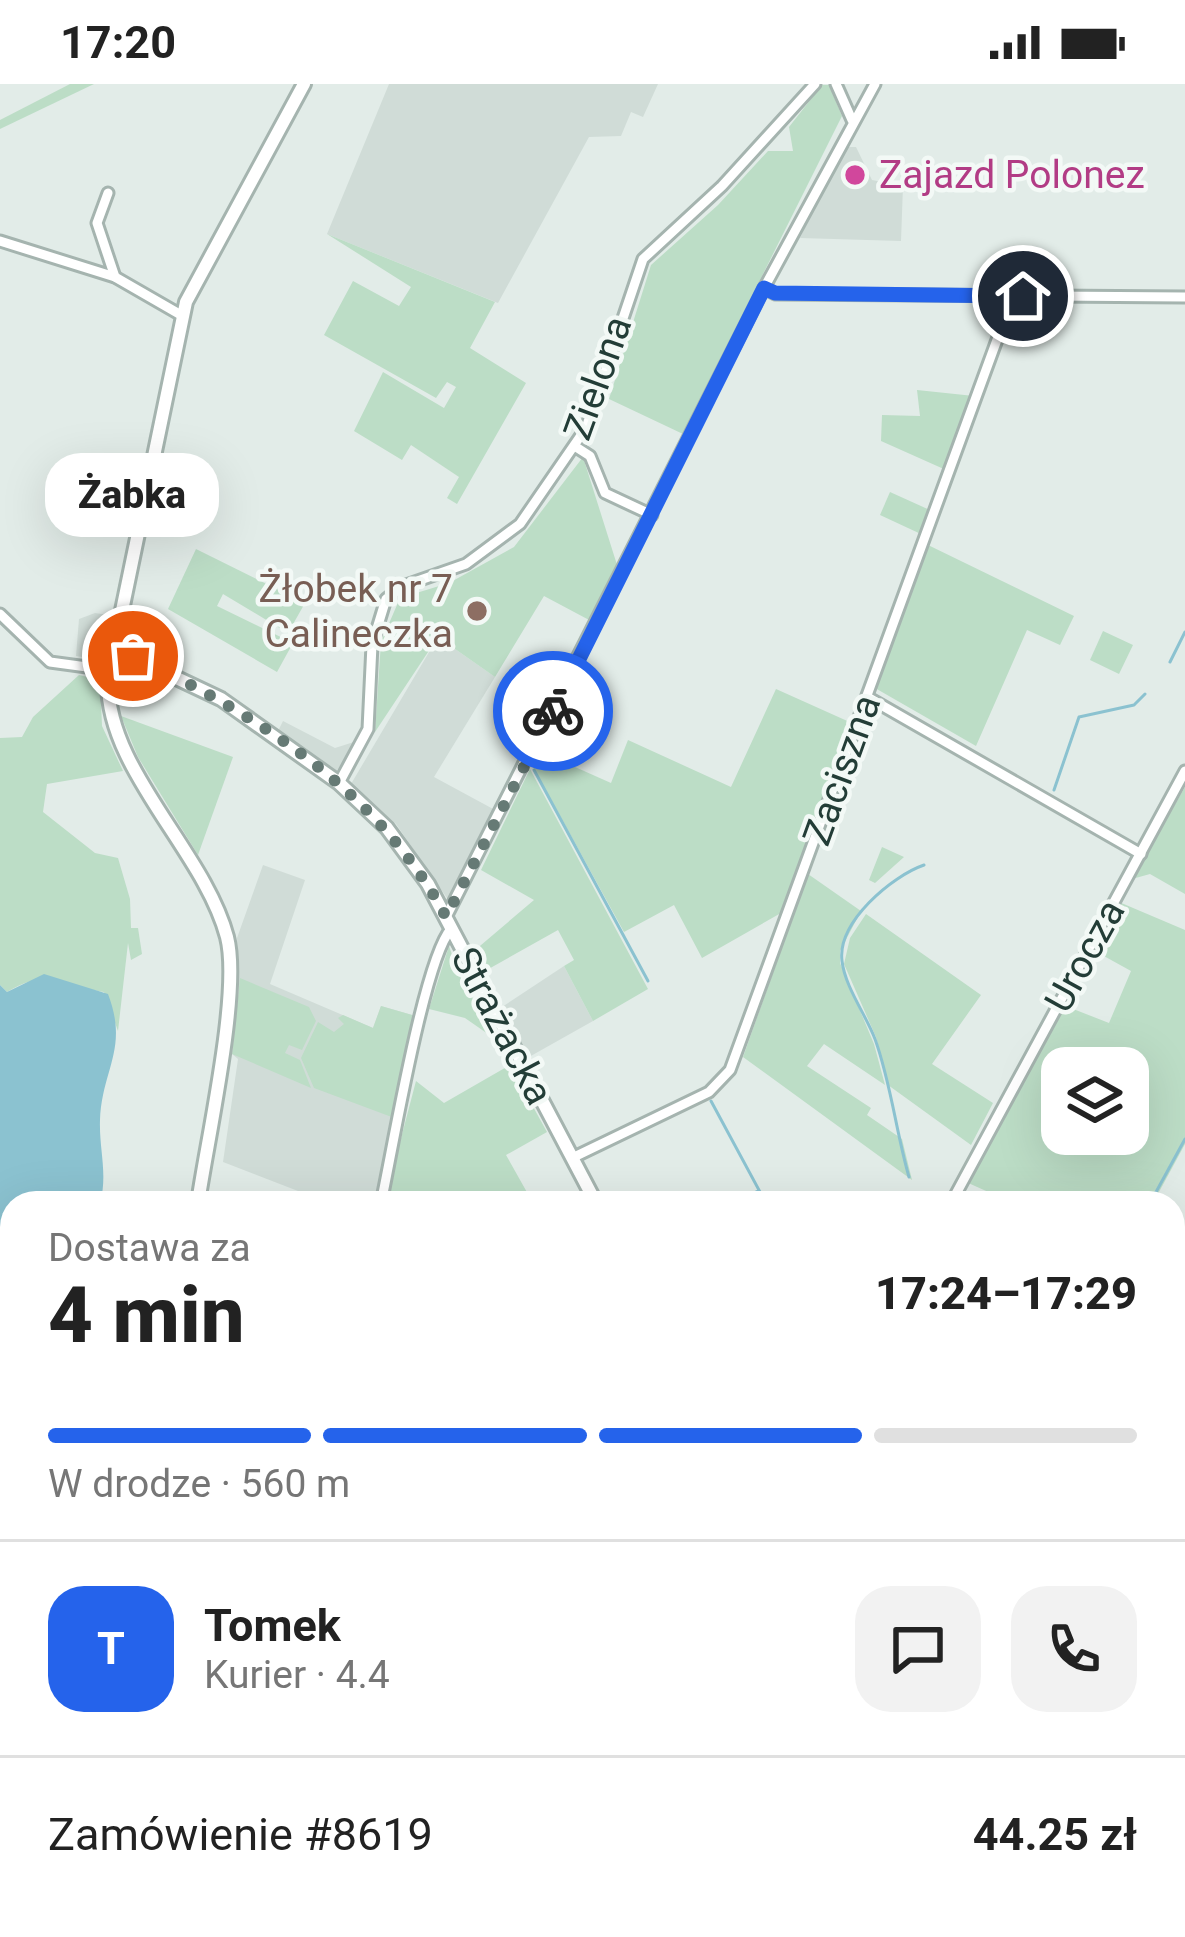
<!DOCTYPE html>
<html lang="pl">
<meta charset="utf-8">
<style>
body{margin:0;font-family:Roboto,sans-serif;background:#f2f2f2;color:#222;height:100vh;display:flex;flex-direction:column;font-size:45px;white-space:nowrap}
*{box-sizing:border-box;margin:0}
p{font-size:39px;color:#767676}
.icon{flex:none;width:66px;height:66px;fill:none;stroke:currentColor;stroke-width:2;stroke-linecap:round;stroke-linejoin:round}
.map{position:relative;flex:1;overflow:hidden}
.panel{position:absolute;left:0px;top:1107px;width:1185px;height:747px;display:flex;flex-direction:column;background:#fff;border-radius:36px 36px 0 0;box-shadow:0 12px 48px #0002}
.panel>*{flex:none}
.fabs{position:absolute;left:1041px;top:963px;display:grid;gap:24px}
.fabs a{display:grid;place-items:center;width:108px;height:108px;border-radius:24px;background:#fff;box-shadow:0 12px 48px #0002;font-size:60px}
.pin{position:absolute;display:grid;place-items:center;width:102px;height:102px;color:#fff;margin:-51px;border:6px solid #fff;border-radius:50%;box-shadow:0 3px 12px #0007}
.courier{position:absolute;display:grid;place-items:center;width:120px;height:120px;margin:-60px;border:9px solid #2563eb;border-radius:50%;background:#fff;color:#222;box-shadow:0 3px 15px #0007}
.bubble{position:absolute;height:84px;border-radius:36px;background:#fff;box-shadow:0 12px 48px #0002;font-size:39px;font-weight:800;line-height:84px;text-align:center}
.head em{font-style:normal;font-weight:800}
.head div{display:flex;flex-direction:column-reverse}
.head{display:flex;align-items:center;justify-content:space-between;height:204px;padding:0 48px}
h1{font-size:78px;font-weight:800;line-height:90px}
.bar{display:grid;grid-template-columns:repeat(4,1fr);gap:18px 12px;align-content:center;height:144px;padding:0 48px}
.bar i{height:15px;border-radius:9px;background:#e0e0e0}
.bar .on{background:#2563eb}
.bar p{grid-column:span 4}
.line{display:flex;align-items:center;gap:30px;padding:0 48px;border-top:3px solid #e0e0e0}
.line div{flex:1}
.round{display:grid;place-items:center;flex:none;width:126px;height:126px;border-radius:36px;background:#f2f2f2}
.status{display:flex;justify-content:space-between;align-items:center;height:84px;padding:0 60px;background:#fff;direction:ltr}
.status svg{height:33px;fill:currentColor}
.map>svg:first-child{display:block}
.built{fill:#d0dcd7}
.green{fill:#bcddc6;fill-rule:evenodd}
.water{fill:#8bc2d0}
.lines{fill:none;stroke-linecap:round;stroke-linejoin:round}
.stream{stroke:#8bc2d0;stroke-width:3}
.minor-casing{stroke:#a5b4af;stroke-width:15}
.tertiary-casing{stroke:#a5b4af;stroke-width:18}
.minor{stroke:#fff;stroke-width:9}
.tertiary{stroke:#fff;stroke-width:12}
.done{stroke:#667a75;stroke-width:12;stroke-dasharray:0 21.6}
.route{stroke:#2563eb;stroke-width:15}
.hotel-dot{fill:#d1479c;stroke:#f3f9f6;stroke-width:4.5}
.education-dot{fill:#8d6e63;stroke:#f3f9f6;stroke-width:4.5}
.labels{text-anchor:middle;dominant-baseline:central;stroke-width:9;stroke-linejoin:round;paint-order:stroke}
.hotel-label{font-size:39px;fill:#b23c85;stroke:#f3f9f6;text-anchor:start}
.street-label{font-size:39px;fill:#233d37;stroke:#f3f9f6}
.education-label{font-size:39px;fill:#785e54;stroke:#f3f9f6;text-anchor:end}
</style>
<div class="status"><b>17:20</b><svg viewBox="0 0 49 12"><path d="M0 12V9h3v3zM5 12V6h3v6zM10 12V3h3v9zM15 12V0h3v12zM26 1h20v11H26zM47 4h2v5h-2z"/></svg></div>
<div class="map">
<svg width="1185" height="1853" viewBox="0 0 1185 1853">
<rect width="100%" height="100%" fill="#e2ece8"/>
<!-- built -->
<g class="built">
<path d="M 389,0 L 658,0 L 643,33 L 631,28 L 621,52 L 589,53 L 498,219 L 327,150 Z"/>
<path d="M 844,63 L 856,63 L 872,96 L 903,102 L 901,157 L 800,154 Z"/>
<path d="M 95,529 L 114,532 L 101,576 L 76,572 L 79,535 Z"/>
<path d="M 438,553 L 495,593 L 434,693 L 495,726 L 449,817 L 396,740 L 351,700 Z"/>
<path d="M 283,637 L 335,664 L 357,657 L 335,689 L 278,647 Z"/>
<path d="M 263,781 L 305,796 L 270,900 L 373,944 L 381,922 L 419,933 L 379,1119 L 329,1119 L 223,1078 L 238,975 L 232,970 L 240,923 L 237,854 Z"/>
<path d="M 564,882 L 593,937 L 529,973 L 502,923 Z"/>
</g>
<!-- green -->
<g class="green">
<path d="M 70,0 L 94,0 L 0,45 L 0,36 Z"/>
<path d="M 822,1 L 829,1 L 842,32 L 683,350 L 609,315 L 651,181 L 718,121 L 768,67 L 793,67 L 789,43 Z"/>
<path d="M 327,150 L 495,218 L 470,264 L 526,299 L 457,420 L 447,414 L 459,393 L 411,361 L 402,376 L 354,347 L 383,288 L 444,324 L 456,303 L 447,298 L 436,314 L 324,251 L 353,197 L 399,222 L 411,203 Z"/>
<path d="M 917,306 L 974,312 L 946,386 L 881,357 L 882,331 L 920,332 Z"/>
<path d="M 583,373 L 618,484 L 591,537 L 544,512 L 495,593 L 438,553 L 375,648 L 381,558 L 400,514 L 449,499 L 514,463 Z"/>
<path d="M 890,408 L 932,427 L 923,451 L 880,431 Z"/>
<path d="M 928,461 L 1074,532 L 1060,561 L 1027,546 L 976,662 L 875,604 Z"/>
<path d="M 196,465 L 305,519 L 288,549 L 223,510 L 217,522 L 293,559 L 277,588 L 168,525 Z"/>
<path d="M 1103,547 L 1133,561 L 1119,590 L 1090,576 Z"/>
<path d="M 79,591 L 100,596 L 102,642 L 123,687 L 47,700 L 43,728 L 95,769 L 118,774 L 130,815 L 131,844 L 138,844 L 142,870 L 131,876 L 128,859 L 118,947 L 104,908 C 61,901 48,883 7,908 L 0,901 L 0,654 L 22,653 L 33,633 Z"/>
<path d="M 776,605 L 854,640 L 785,832 L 781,829 L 702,874 L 674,821 L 624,848 L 532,681 L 539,667 L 611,699 L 628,656 L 731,703 Z"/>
<path d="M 121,632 L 233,673 L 198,771 L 138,673 Z"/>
<path d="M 530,685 L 648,905 L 593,937 L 564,882 L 574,876 L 558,846 L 485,887 L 474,867 L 534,816 L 481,786 Z"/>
<path d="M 1185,703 L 1185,810 L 1150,790 L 1132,795 Z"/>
<path d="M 882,763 L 904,773 L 875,799 L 869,796 Z"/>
<path d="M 808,790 L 861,827 L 840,867 L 840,879 L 874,960 L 885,1001 L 824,960 L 807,982 L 871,1024 L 867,1031 L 902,1055 L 912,1096 L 743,973 Z"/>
<path d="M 1119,818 L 1185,846 L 1185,1060 L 1153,1119 L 1013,1119 L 966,1098 L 1063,921 L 1109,939 L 1131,887 L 1093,866 ZM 1062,984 L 1128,984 L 1128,1050 L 1062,1050 Z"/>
<path d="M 866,830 L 981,911 L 932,980 L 993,1019 L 971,1061 L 888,1001 L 876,953 L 844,880 L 850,854 Z"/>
<path d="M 449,862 L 459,891 L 498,957 L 465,934 L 429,925 Z"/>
<path d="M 240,894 L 309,923 L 316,937 L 302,966 L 289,961 L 285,969 L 300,976 L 311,1004 L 232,970 Z"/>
<path d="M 381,922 L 419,933 L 397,1035 L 314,1004 L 301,974 L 318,938 L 334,948 L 344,940 L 338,934 L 343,931 L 373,944 Z"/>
<path d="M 510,981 L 547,1048 L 506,1071 L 533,1119 L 384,1119 L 416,997 L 444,1019 Z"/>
<path d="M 1173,1155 L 1185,1159 L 1185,1263 L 1175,1281 Z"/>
<path d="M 12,1563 L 12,1600 L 6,1606 L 12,1620 L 0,1626 L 0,1572 Z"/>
<path d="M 80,1842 L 182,1842 L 200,1853 L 91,1853 Z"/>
</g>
<!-- water -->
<path class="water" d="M 44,890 L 108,910 C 129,965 102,985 100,1036 C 99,1066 108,1090 100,1119 L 12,1119 L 12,1430 L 0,1427 L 0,901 L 7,908 Z"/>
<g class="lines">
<!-- stream -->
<g class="stream">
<path d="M 1170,578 L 1185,548"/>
<path d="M 534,686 L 648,897"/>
<path d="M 1054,706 L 1079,633 L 1134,621 L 1145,610"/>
<path d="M 711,1017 L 766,1119"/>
<path d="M 909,1093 C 896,1048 891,999 875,955 C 866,931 845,903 842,877 C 837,838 892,792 924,781"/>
<path d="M 732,1119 L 758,1107"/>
<path d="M 942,1119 L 943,1119"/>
<path d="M 1150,1119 L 1185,1055"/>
<path d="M 1173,1536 L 1185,1545"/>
</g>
<!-- minor casing -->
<g class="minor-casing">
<g id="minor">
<path d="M 836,0 L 852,36"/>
<path d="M 108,109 L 97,139 L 115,193"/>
<path d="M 0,157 L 115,193 L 181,231"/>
<path d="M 764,204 L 775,210 L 1185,213"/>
<path d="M 576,363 L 590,372 L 605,409 L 652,431"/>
<path d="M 0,530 L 50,578 L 109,586"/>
<path d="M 869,614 L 1141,770"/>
<path d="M 339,699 L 368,645 L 372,561 L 386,515 L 403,502 L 466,480 L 520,440 L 586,344 L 643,175 L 722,102 L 815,0"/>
<path d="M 446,833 L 764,204 L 875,0"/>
<path d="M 572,1074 L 709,1008 L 730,986 L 1013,212"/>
<path d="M 381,1119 C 392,1069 424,875 451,845"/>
<path d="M 951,1119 L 1185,687"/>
<path d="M 1173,1296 L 1185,1273"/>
<path d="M 1173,1768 L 1185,1746"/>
<path d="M 751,1842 L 763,1853"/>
<path d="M 1128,1842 L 1128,1853"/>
<path d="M 216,1853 L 219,1842"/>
<path d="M 852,1853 L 858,1842"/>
</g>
</g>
<!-- tertiary casing -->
<g class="tertiary-casing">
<g id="tertiary">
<path d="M 113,564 L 221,615 L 339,699 L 387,744 L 428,800 L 596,1119"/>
<path d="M 198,1119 C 207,1056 241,908 227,853 C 204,766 105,685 108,594 L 186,218 L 304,0"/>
<path d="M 0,1563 L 12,1554"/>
<path d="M 1173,1721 L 1185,1725"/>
<path d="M 725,1853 L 731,1842"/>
</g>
</g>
<!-- minor -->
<use href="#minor" class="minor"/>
<!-- tertiary -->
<use href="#tertiary" class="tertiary"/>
</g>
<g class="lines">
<!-- done -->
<path class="done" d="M 133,572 C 258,631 380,708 446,833 L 553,627"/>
<!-- route -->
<path class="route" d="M 553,627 L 764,204 L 775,209 L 1023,212"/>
</g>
<!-- markers -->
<circle class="hotel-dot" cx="855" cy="91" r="12"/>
<circle class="education-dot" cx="477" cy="527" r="12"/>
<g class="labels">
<!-- hotel labels -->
<g class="hotel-label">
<text x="879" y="91">Zajazd Polonez</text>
</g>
<!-- street labels -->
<g class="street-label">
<text transform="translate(598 294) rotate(-70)">Zielona</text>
<text transform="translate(842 686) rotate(-70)">Zaciszna</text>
<text transform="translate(1085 872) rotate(-61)">Urocza</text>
<text transform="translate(502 942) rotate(62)">Strażacka</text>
</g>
<!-- education labels -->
<g class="education-label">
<text x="453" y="505">Żłobek nr 7<tspan x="453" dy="45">Calineczka</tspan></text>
</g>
</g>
</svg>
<div class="fabs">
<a><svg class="icon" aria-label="layers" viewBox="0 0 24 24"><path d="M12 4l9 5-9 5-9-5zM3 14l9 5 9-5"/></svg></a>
</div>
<div class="pin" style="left:133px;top:572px;background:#ea580c"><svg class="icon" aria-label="bag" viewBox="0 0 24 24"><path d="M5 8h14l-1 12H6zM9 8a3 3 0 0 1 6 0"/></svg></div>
<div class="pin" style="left:1023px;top:212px;background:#1f2937"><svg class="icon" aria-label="home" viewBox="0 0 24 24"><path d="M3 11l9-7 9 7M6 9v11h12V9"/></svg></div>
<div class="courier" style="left:553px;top:627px"><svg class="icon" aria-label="bike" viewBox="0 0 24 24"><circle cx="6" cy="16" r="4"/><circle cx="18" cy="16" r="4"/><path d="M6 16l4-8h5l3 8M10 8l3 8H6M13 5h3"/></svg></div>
<div class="bubble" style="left:45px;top:369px;width:174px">Żabka</div>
<section class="panel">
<div class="head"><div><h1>4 min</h1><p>Dostawa za</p></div><em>17:24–17:29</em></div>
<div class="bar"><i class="on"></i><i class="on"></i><i class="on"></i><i></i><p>W drodze · 560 m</p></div>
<div class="line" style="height:216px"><b class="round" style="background:#2563eb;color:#fff">T</b><div><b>Tomek</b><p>Kurier · 4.4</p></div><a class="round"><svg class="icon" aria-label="chat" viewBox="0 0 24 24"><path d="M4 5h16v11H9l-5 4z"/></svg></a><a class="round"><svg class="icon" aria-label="phone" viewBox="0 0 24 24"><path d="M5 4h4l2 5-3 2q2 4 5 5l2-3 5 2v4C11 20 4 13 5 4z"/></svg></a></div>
<div class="line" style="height:156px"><div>Zamówienie #8619</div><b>44.25 zł</b></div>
</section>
</div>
